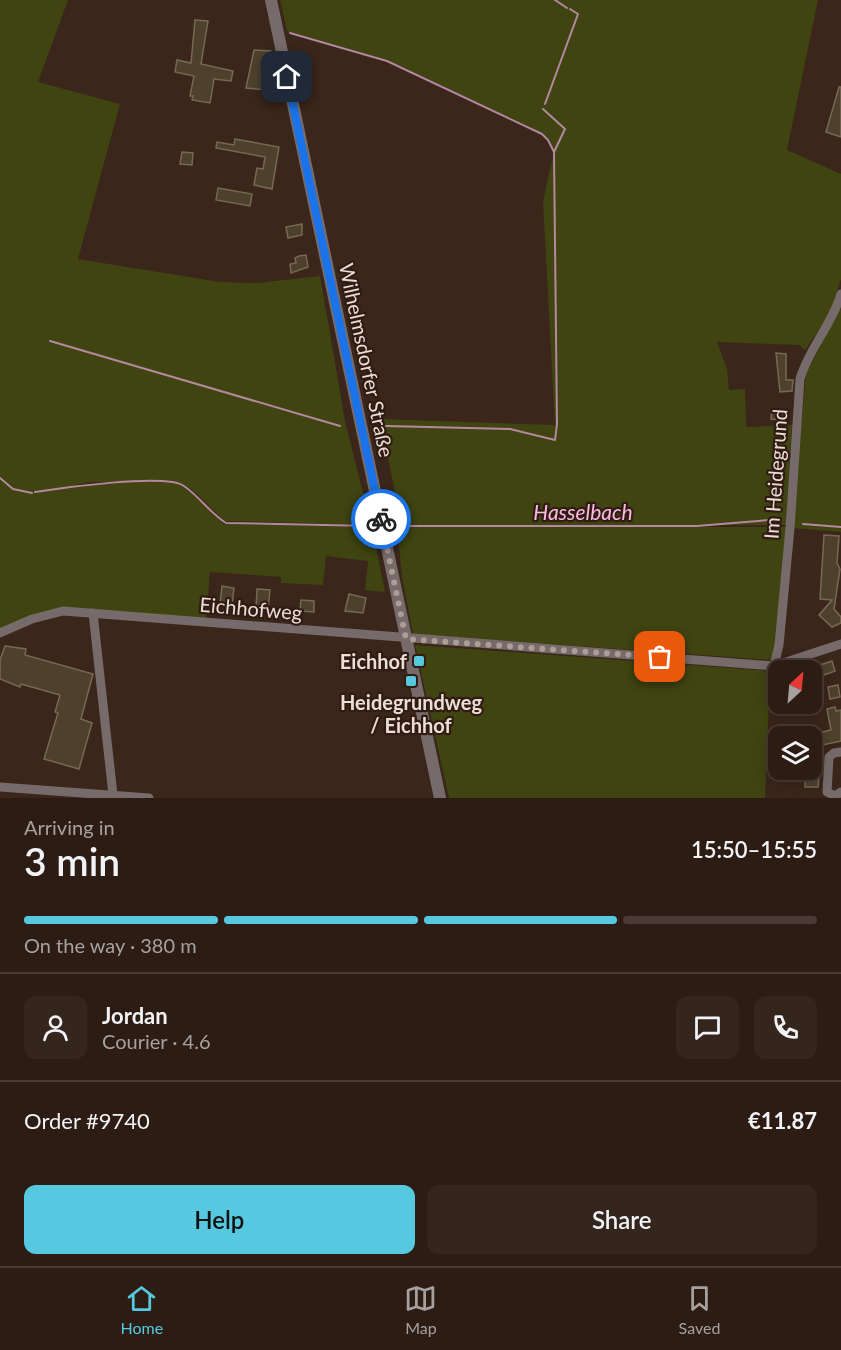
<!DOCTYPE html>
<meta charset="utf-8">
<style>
body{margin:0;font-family:Lato,sans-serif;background:#34251d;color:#f1f3f6;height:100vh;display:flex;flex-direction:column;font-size:22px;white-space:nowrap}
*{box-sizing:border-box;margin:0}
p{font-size:20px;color:#a6a1a0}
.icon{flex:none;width:33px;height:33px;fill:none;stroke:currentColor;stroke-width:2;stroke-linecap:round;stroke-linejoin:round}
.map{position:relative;height:798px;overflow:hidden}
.panel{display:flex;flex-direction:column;background:#2c1c14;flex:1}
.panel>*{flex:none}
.needle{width:39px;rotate:26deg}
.buttons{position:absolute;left:768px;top:660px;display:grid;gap:12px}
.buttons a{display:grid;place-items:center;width:54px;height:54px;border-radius:12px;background:#2c1c14;box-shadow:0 3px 15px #0003,0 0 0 2px #483a34;font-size:30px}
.pin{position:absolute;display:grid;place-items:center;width:51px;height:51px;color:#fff;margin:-26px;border-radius:12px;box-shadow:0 3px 9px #0006}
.courier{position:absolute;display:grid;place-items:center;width:60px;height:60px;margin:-30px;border:4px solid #1a73e8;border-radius:50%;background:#fff;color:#222;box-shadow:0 2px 8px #0007}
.head em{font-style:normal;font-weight:600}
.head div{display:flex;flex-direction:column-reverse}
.head{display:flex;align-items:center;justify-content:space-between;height:102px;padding:0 24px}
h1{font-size:39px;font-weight:600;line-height:45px}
.bar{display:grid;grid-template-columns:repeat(4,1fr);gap:9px 6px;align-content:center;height:72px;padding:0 24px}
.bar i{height:8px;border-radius:4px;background:#483a34}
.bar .on{background:#56c9e0}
.bar p{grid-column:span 4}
.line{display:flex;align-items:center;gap:15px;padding:0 24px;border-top:2px solid #483a34}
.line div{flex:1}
.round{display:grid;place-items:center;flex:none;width:63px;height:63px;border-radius:12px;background:#34251d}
.cta{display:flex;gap:12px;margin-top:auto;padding:12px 24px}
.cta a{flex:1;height:69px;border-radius:12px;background:#56c9e0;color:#111;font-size:24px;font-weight:600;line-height:69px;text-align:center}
.cta a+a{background:#34251d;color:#f1f3f6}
.dock{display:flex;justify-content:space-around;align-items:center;height:84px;border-top:2px solid #483a34;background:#2c1c14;font-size:16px;color:#a6a1a0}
.dock a{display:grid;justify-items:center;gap:3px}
.dock .on{color:#56c9e0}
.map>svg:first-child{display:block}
.green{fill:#3f4411}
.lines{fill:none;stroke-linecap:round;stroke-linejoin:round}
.stream{stroke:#b4889f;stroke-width:2}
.building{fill:#4d412d;stroke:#766953;stroke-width:1.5}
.minor{stroke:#776a6b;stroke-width:9}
.tertiary{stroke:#776a6b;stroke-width:12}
.done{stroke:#ad9e95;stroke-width:6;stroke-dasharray:0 10.8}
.route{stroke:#1a73e8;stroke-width:8}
.poi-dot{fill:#56c9e0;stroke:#301c12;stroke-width:2}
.labels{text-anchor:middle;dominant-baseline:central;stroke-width:4.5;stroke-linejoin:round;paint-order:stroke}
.street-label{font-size:20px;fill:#ebded7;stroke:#301c12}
.poi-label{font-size:20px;font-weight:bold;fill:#ebded7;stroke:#301c12;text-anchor:end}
.water-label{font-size:21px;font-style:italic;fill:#feb9e2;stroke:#301c12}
</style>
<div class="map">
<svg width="841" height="798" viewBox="0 0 841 798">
<rect width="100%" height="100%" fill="#3a261b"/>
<!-- green -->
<g class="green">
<path d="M 0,0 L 68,0 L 38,82 L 120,104 L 78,259 L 220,282 L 257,283 L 320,276 L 345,421 L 371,525 L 225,521 C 211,510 194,486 177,482 L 90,482 L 33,493 C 58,488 165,474 184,487 C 198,497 210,513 224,524 L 372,527 L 385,592 L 365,590 L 368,561 L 326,556 L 323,585 L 281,583 L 281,577 L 210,572 L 206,619 L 61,608 L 0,629 Z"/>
<path d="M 280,0 L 818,0 L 787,150 L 841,174 L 841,279 L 830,314 L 805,350 L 799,345 L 717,342 L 727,369 L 729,390 L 745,389 L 746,427 L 792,425 L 786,525 L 397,525 L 397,502 L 380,419 L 555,425 L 543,201 L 554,152 L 549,139 L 542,133 L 388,60 L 287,31 Z"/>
<path d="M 841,307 L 841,532 L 792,528 L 806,374 Z"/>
<path d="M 468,526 L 786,527 L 774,655 L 770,660 L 413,634 L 402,576 L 397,527 Z"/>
<path d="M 415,645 L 770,671 L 765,798 L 449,798 Z"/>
</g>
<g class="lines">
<!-- stream -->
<g class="stream">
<path d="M 555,0 L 567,8"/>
<path d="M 290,33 L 387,61 L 542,134 L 548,140 L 554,152 L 557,424 L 555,440 L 510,429 L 386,426"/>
<path d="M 545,104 L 578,14 L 570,9"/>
<path d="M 543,109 L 565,129 L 554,152"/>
<path d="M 50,341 L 340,426"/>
<path d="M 0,478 L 13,489 L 32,493"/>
<path d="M 35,492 C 60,488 166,473 184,486 C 199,496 211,514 226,523 L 372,526"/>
<path d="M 803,524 L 841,527"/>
<path d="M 397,526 L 697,526 L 769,520"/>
</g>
</g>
<!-- building -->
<g class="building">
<path d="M 195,20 L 208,21 L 201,64 L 233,71 L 231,81 L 214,79 L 210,103 L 192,100 L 193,96 L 190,96 L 194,76 L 175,72 L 177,60 L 191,63 Z"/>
<path d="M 254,50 L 271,51 L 266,90 L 246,88 Z"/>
<path d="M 839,87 L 841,87 L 841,137 L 826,132 Z"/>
<path d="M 235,139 L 279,147 L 272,189 L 254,185 L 257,168 L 263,169 L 265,157 L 216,148 L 217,142 L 234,145 Z"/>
<path d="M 182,152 L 193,153 L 192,165 L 180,164 Z"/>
<path d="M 218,188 L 252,194 L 250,206 L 216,200 Z"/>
<path d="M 302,224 L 302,235 L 288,238 L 286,227 Z"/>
<path d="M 306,255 L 308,267 L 291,273 L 290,264 L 296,263 L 295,258 L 299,256 Z"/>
<path d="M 776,353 L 786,354 L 786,380 L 793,380 L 792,391 L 780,392 Z"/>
<path d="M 772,410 L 783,411 L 782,420 L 771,419 Z"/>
<path d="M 824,535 L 839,536 L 837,563 L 840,569 L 834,609 L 841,617 L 841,623 L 832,627 L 819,615 L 832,600 L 820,599 Z"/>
<path d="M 222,586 L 234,588 L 232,606 L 220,605 Z"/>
<path d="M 257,589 L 270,590 L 268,609 L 256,608 Z"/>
<path d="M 349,594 L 366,598 L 363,613 L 345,611 Z"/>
<path d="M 301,600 L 314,601 L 314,612 L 300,611 Z"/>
<path d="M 5,646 L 26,649 L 25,655 L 93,674 L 81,719 L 92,723 L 79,769 L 44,759 L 58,713 L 55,712 L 60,695 L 21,684 L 20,687 L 0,679 L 0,660 Z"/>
<path d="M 832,661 L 835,671 L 824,675 L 820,665 Z"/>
<path d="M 838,685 L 840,697 L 830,699 L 828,687 Z"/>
<path d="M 835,707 L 836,711 L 841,710 L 841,741 L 822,745 L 818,787 L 805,787 L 805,773 L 812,774 L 812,754 L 818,754 L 814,734 L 831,730 L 827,709 Z"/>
</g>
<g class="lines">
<!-- minor -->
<g class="minor">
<path d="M 93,613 L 113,795"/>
<path d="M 0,633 L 32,619 L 63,611 L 774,666 L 841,644"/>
<path d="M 774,666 L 779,645 L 790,528 L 800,379 C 809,348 832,325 841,294"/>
<path d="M 841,752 L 834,753 L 829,757 L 827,792 L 835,796 L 841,792"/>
<path d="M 0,787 L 149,798"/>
</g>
<!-- tertiary -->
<path class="tertiary" d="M 271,0 L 440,798"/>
</g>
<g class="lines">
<!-- done -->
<path class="done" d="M 381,519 L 406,639 L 660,657"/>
<!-- route -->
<path class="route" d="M 287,77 L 381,519"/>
</g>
<!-- markers -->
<g class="poi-dot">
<rect x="413" y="655" width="12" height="12" rx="3"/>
<rect x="405" y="675" width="12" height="12" rx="3"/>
</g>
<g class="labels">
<!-- street labels -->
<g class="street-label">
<text transform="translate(367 360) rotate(78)">Wilhelmsdorfer Straße</text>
<text transform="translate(775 474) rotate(-86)">Im Heidegrund</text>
<text transform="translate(251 608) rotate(5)">Eichhofweg</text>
</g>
<!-- poi labels -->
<g class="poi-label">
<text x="407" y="661">Eichhof</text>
<text x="411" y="702" text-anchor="middle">Heidegrundweg<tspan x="411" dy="23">/ Eichhof</tspan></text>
</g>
<!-- water labels -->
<g class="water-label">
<text x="583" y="511">Hasselbach</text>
</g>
</g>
</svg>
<div class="buttons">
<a><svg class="needle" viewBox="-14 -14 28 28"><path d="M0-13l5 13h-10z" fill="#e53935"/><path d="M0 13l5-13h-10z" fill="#a6a1a0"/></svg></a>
<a><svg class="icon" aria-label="layers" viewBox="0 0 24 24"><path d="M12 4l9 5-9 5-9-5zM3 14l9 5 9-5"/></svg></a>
</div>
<div class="pin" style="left:660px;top:657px;background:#ea580c"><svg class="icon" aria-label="bag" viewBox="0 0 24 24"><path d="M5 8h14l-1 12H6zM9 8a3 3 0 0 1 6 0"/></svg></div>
<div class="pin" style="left:287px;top:77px;background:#1f2937"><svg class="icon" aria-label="home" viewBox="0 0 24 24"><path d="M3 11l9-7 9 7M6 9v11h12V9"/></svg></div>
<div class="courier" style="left:381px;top:519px"><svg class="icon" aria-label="bike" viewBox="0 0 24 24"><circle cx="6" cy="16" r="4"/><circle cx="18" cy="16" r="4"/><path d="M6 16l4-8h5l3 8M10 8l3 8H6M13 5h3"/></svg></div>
</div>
<section class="panel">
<div class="head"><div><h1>3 min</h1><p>Arriving in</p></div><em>15:50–15:55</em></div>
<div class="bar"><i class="on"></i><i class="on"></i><i class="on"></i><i></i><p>On the way · 380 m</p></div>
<div class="line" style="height:108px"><a class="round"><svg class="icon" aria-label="person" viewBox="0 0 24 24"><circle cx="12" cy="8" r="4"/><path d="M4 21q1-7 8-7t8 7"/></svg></a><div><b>Jordan</b><p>Courier · 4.6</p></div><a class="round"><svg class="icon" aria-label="chat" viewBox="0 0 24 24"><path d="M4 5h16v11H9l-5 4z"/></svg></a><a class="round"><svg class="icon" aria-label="phone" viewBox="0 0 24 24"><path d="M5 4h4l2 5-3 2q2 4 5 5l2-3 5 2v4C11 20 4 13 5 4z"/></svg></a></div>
<div class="line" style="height:78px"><div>Order #9740</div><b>€11.87</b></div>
<div class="cta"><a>Help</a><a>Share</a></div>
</section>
<nav class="dock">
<a class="on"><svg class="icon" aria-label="home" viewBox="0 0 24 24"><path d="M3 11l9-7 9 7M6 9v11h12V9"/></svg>Home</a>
<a><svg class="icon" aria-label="map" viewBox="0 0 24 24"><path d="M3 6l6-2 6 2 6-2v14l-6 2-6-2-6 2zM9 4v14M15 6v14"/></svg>Map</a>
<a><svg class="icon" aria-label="saved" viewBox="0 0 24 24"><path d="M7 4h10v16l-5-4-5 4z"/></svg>Saved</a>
</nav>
